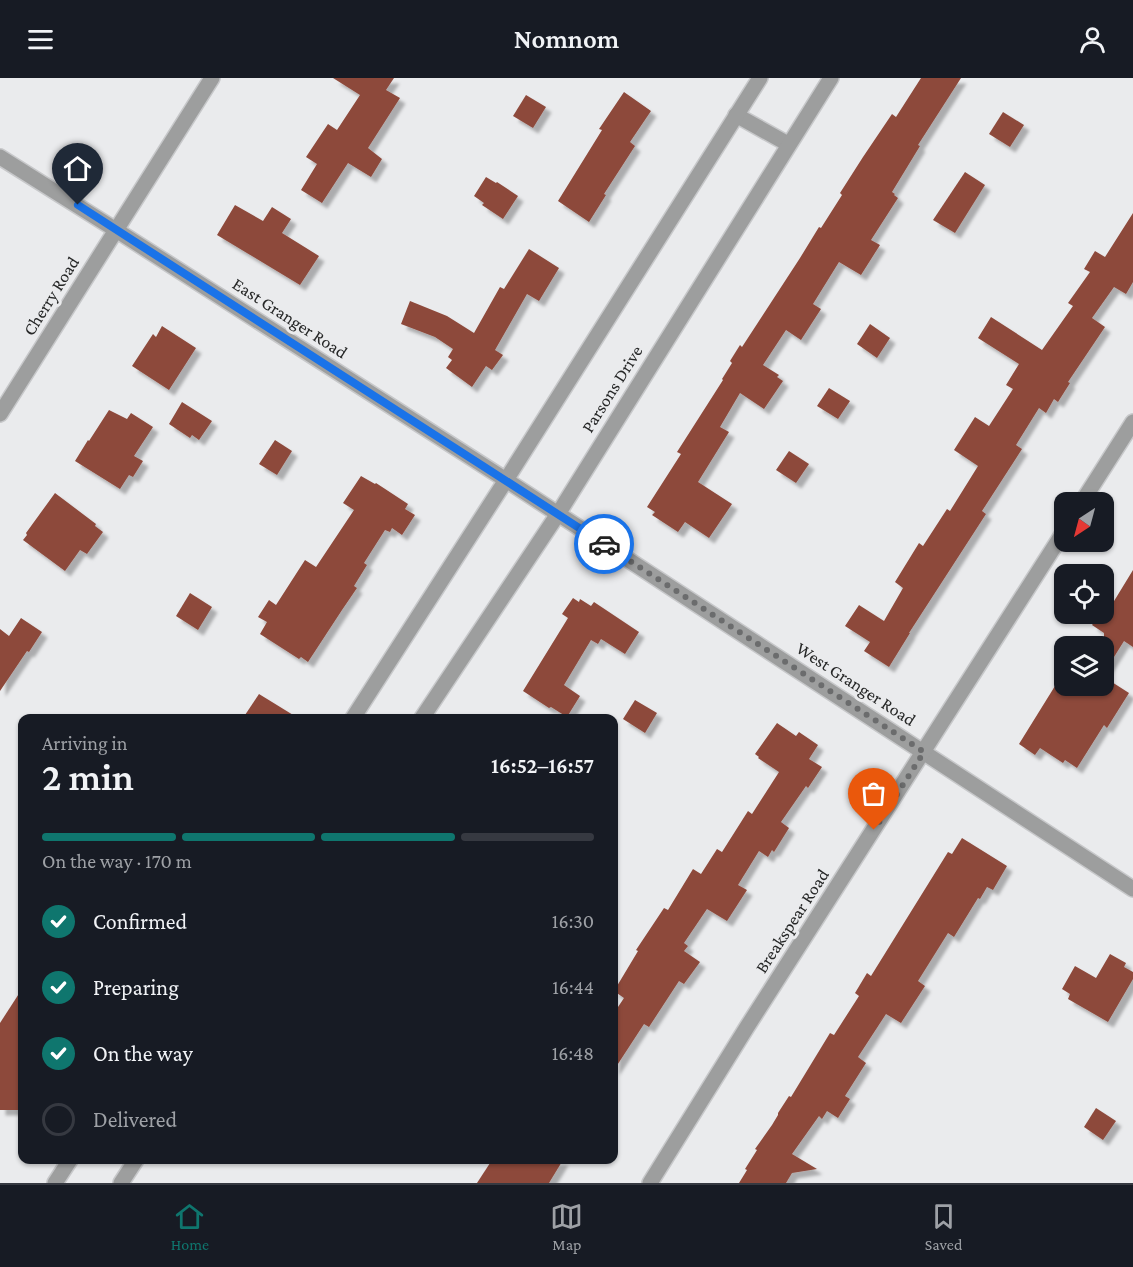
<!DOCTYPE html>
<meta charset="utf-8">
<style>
body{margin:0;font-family:"Crimson Pro",serif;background:#20242c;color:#f1f3f6;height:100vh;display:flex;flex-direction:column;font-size:22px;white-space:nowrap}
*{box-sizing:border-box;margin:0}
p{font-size:20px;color:#9ea1a6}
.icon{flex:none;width:33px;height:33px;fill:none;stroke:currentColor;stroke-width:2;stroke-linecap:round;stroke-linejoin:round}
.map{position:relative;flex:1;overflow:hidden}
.side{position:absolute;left:18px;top:636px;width:600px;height:450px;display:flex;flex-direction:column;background:#171b24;border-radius:12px;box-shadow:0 2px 4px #0004}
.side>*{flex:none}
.needle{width:39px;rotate:216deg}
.tools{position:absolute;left:1054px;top:414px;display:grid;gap:12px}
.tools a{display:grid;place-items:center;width:60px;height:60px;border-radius:12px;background:#171b24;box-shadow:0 2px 4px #0004;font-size:30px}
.pin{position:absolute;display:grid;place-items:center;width:51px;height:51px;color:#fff;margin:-62px -26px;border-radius:50% 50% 50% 0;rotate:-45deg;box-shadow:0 0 6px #0007}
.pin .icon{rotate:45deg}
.courier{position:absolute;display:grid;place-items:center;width:60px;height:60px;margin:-30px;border:4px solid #1a73e8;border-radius:50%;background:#fff;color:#222;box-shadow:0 2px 8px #0007}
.overview em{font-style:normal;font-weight:600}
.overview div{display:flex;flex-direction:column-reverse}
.overview{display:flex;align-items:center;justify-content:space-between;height:102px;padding:0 24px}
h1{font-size:39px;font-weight:600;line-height:45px}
.bar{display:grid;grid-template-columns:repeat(4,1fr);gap:9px 6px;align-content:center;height:72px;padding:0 24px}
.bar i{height:8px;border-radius:4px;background:#363941}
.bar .active{background:#0f766e}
.bar p{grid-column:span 4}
ol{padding:0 24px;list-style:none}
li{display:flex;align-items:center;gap:18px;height:66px}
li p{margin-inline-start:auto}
li .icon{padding:6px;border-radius:50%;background:#0f766e;color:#fff;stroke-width:4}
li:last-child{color:#9ea1a6}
li i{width:33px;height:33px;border:3px solid #363941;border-radius:50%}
header{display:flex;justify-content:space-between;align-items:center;height:78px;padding:0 24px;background:#171b24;font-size:27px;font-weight:600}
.tabs{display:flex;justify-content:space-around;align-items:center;height:84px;border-top:2px solid #363941;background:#171b24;font-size:16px;color:#9ea1a6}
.tabs a{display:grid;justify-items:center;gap:3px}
.tabs .active{color:#0f766e}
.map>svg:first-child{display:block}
.building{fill:#8d493b;filter:url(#shadow)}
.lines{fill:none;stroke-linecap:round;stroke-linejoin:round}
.minor-casing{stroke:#c7c8ca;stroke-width:18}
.minor{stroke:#9d9e9e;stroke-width:15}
.done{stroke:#6b6c6d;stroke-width:6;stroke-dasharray:0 10.8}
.route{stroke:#1a73e8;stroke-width:8}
.labels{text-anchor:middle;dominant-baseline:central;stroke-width:6;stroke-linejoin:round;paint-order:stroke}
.street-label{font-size:18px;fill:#272828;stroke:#eaebed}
</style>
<header><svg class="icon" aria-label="menu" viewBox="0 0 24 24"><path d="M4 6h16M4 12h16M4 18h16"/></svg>Nomnom<svg class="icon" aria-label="person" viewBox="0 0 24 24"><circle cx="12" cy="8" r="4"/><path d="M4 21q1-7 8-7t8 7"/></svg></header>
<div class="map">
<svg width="1133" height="1105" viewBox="0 0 1133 1105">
<defs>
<filter id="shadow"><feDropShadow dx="5.5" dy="5.5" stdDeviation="1.5" flood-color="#0004"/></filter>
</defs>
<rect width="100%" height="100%" fill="#eaebed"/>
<!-- building -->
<g class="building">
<path d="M 333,0 L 394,0 L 386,12 L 400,20 L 368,70 L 382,81 L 371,99 L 348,85 L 322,125 L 301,112 L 317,86 L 306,79 L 328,46 L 337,52 L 360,17 Z"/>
<path d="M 921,0 L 961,0 L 918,67 L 920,68 L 892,114 L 895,116 L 894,117 L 898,120 L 871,162 L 880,167 L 861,197 L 839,184 L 813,226 L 821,231 L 801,262 L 786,252 L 763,287 L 779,297 L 777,299 L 783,303 L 764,331 L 740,315 L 720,349 L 729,354 L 698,404 L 732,426 L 709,460 L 685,444 L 678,454 L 652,437 L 655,434 L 647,429 L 681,376 L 677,374 L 723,302 L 722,301 L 732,285 L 730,283 L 740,267 L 742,269 L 800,180 L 819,149 L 821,150 L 842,117 L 840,115 L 863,79 L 892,36 L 896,39 Z"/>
<path d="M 624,14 L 651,33 L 630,64 L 635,68 L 604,116 L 606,117 L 589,144 L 558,123 L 602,52 L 599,51 Z"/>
<path d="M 526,17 L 546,29 L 533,50 L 513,38 Z"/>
<path d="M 1003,34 L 1024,47 L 1010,69 L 989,56 Z"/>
<path d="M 965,94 L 985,107 L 955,155 L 933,142 Z"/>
<path d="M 486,99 L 496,105 L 497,104 L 518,118 L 503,141 L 482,127 L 484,125 L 474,118 Z"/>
<path d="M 235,127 L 263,143 L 272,129 L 291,141 L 282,155 L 319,178 L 300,207 L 217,157 Z"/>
<path d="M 1133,135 L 1133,204 L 1126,216 L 1114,209 L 1092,240 L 1105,249 L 1068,304 L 1070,305 L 1058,324 L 1054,321 L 1046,335 L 1039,330 L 1016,367 L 1022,371 L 982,433 L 986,436 L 909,555 L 910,555 L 889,589 L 864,573 L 870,564 L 845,548 L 859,527 L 884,543 L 903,510 L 895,504 L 919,465 L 923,468 L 947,431 L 950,433 L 978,388 L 954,372 L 975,339 L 989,348 L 1013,311 L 1006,307 L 1019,286 L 978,260 L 991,239 L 1042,272 L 1073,228 L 1068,225 L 1090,194 L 1084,191 L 1095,173 L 1105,179 Z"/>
<path d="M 529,171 L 559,190 L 539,223 L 527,216 L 495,272 L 503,277 L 492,292 L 486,288 L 472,309 L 446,290 L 452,282 L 448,279 L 453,271 L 435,259 L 401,246 L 410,223 L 447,238 L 474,255 L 500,209 L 504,211 Z"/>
<path d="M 870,246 L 890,260 L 877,280 L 857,266 Z"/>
<path d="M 162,248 L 196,270 L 169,312 L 132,288 L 153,256 L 156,259 Z"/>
<path d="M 829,310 L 850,323 L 838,341 L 817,328 Z"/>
<path d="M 182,324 L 212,343 L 199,362 L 192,357 L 190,360 L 169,346 Z"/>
<path d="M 109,332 L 127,341 L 131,335 L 153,349 L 134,378 L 143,383 L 133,399 L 129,397 L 120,411 L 75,383 L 88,362 L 89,363 Z"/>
<path d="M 275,362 L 292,373 L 277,397 L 259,386 Z"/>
<path d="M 789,373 L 809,386 L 796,405 L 776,392 Z"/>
<path d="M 361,398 L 375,406 L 376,405 L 408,426 L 405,431 L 415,437 L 402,457 L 392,450 L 390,454 L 385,452 L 364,485 L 367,487 L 354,508 L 357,510 L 342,532 L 308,584 L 301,579 L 299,581 L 260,556 L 267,544 L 258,539 L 269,522 L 276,527 L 305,482 L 316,489 L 354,432 L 343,425 Z"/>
<path d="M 55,415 L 96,446 L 95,448 L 103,454 L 87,476 L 80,472 L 65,493 L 23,462 L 27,457 L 26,455 Z"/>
<path d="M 1133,492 L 1133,569 L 1124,563 L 1104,595 L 1104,555 L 1092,547 L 1100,536 L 1104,536 L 1104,529 L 1106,525 L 1111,528 Z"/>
<path d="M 190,515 L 212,529 L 198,552 L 176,538 Z"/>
<path d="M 573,520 L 579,524 L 580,521 L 591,528 L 594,524 L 639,554 L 625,576 L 601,561 L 598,566 L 591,562 L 564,607 L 580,618 L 567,639 L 551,629 L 549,630 L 523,613 L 568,540 L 562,536 Z"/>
<path d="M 21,540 L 42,554 L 29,574 L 27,573 L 0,613 L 0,551 L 9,558 Z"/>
<path d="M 1104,599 L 1129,615 L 1107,650 L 1104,647 L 1077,690 L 1065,682 L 1063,685 L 1040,670 L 1035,677 L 1019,666 L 1055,608 L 1104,608 Z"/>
<path d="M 259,616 L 298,640 L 243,640 Z"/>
<path d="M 635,622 L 657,635 L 645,655 L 623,641 Z"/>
<path d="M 777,645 L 796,658 L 799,654 L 818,667 L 809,681 L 822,689 L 808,710 L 806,708 L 781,744 L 789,750 L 774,774 L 772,772 L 768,779 L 759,773 L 738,807 L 747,812 L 727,843 L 707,831 L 684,865 L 688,868 L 684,873 L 700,884 L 684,906 L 679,903 L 649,949 L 644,946 L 614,992 L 614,935 L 624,920 L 614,913 L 638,873 L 636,872 L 664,830 L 668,832 L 693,791 L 701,796 L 717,771 L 722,774 L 748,733 L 752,736 L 779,694 L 758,680 L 759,679 L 755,676 Z"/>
<path d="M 962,760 L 1007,788 L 993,812 L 987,809 L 980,821 L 978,820 L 954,859 L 948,855 L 918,903 L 925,908 L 901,945 L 886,936 L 858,979 L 866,985 L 845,1018 L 850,1021 L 838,1040 L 827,1033 L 822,1041 L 819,1038 L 792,1076 L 817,1091 L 792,1095 L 786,1105 L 739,1105 L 747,1092 L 745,1091 L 757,1072 L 755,1071 L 772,1047 L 778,1037 L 778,1035 L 789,1018 L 791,1019 L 830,955 L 834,957 L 859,918 L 855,915 L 867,895 L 871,898 L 948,774 L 952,776 Z"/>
<path d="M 1110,876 L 1126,885 L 1124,889 L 1133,894 L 1133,901 L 1108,944 L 1068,921 L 1070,916 L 1062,911 L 1075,888 L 1096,900 Z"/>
<path d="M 22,911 L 22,1032 L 0,1032 L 0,945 Z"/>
<path d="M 1096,1030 L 1116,1043 L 1103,1062 L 1084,1049 Z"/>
<path d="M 492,1082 L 563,1082 L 549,1105 L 477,1105 Z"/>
</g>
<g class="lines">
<!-- minor casing -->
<g class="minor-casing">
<g id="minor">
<path d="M 736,37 L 788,66"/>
<path d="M 0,79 L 116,152 L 506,402 L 1133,811"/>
<path d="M 0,336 L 212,0"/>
<path d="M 1082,424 L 1133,344"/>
<path d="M 353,640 L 506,402 L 760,0"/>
<path d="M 422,640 L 558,436 L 831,0"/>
<path d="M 55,1105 L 70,1082"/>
<path d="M 121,1105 L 136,1082"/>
<path d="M 650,1105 L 747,949 L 1065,452"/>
</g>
</g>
<!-- minor -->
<use href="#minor" class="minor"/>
</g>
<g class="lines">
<!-- done -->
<path class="done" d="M 604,466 L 924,674 L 874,752"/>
<!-- route -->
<path class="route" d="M 78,127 L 604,466"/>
</g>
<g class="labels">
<!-- street labels -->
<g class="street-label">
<text transform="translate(51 218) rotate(-58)">Cherry Road</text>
<text transform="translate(290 240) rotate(33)">East Granger Road</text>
<text transform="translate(612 311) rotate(-58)">Parsons Drive</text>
<text transform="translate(856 606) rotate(33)">West Granger Road</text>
<text transform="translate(792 843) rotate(-57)">Breakspear Road</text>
</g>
</g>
</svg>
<div class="tools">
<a><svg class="needle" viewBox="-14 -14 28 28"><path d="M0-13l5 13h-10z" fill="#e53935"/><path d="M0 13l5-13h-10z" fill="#9ea1a6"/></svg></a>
<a><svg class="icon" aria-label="locate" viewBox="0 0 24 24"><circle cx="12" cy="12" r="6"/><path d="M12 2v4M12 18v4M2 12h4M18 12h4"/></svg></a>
<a><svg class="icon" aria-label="layers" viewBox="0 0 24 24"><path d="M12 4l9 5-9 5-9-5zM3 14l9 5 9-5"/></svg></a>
</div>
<div class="pin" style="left:874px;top:752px;background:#ea580c"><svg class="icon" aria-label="bag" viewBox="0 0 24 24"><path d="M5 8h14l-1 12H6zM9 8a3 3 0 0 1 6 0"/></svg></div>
<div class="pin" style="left:78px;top:127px;background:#1f2937"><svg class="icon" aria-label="home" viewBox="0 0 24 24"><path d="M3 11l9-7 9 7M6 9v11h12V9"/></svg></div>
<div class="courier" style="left:604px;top:466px"><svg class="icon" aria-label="car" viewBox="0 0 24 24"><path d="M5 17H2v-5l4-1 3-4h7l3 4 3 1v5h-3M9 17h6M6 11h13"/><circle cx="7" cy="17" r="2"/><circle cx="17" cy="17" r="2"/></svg></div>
<section class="side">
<div class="overview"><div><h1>2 min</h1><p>Arriving in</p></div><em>16:52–16:57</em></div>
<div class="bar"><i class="active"></i><i class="active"></i><i class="active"></i><i></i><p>On the way · 170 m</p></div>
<ol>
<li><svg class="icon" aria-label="check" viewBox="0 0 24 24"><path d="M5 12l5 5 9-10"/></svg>Confirmed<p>16:30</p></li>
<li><svg class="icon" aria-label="check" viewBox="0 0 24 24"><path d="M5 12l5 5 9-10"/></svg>Preparing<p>16:44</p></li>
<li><svg class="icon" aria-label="check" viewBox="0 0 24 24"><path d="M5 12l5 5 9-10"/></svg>On the way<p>16:48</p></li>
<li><i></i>Delivered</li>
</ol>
</section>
</div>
<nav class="tabs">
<a class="active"><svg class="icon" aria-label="home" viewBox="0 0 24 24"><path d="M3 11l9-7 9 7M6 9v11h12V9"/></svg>Home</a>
<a><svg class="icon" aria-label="map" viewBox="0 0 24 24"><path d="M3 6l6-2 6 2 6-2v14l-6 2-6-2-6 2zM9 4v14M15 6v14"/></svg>Map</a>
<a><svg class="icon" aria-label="saved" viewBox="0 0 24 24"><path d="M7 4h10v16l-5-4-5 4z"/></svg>Saved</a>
</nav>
